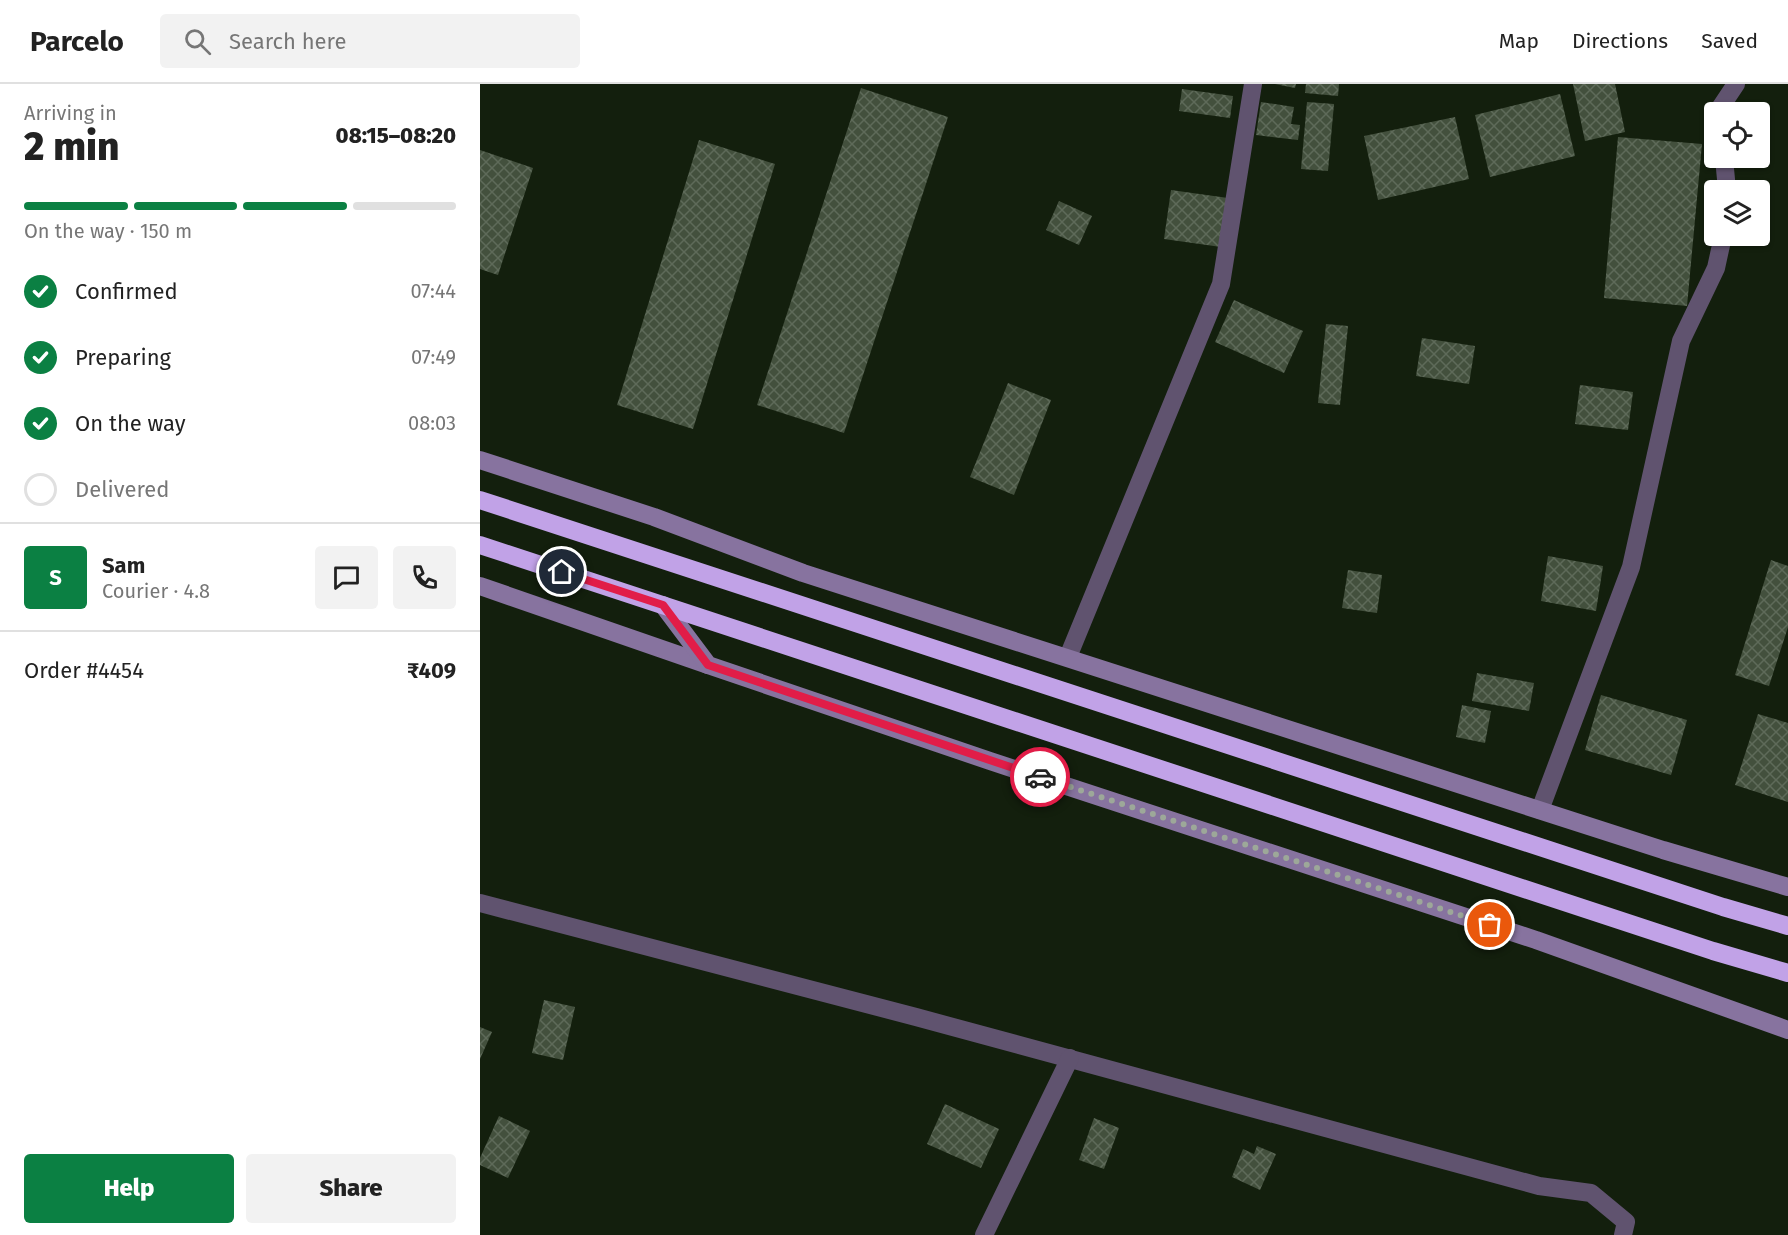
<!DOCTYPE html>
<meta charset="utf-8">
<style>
body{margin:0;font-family:"Fira Sans",sans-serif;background:#f2f2f2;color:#222;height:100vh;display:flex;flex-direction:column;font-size:22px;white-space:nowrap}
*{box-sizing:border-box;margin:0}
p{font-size:20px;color:#767676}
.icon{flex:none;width:33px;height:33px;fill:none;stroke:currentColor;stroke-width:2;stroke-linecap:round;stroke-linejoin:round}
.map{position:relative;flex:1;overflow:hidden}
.sheet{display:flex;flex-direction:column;background:#fff;width:480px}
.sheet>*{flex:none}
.fabs{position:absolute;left:1224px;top:18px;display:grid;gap:12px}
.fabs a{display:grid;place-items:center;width:66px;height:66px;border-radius:6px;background:#fff;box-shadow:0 2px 4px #0004;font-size:30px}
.pin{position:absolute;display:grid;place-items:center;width:51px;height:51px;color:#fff;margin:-26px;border:3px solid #fff;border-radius:50%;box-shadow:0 2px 6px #0007}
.courier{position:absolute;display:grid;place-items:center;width:60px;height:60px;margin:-30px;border:4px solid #e11d48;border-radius:50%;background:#fff;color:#222;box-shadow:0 2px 8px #0007}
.headline em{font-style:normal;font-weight:800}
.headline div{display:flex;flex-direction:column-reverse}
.headline{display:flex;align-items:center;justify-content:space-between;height:102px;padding:0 24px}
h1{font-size:39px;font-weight:800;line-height:45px}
.bar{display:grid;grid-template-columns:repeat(4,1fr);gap:9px 6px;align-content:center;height:72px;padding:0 24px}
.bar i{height:8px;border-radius:4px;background:#e0e0e0}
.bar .on{background:#0b8043}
.bar p{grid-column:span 4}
.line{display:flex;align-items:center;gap:15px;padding:0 24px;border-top:2px solid #e0e0e0}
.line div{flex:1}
.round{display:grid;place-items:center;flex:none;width:63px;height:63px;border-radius:6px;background:#f2f2f2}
ol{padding:0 24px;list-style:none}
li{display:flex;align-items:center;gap:18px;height:66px}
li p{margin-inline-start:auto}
li .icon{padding:6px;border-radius:50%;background:#0b8043;color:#fff;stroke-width:4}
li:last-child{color:#767676}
li i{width:33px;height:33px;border:3px solid #e0e0e0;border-radius:50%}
.button{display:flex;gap:12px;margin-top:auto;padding:12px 24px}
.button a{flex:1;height:69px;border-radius:6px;background:#0b8043;color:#fff;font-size:24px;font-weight:800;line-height:69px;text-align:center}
.button a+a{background:#f2f2f2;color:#222}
header{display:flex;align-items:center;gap:36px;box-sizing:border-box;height:84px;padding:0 30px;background:#fff;border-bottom:2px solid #e0e0e0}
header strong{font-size:28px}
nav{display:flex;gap:33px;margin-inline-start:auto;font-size:21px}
.search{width:420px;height:54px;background:#f2f2f2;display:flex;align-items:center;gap:15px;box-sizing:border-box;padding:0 21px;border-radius:6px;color:#767676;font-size:22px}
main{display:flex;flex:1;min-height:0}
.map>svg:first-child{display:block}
.building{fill:url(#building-cross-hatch)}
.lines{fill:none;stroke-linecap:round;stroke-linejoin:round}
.street{stroke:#60536f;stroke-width:18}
.secondary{stroke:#87739f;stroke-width:18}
.highway{stroke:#c1a2e7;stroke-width:18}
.done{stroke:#9da899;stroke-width:6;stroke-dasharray:0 10.8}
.route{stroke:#e11d48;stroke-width:8}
</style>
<header>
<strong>Parcelo</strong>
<div class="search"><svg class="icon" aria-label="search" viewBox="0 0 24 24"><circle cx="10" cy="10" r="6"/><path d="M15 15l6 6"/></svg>Search here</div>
<nav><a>Map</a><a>Directions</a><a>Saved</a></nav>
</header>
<main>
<section class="sheet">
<div class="headline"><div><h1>2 min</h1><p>Arriving in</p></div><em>08:15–08:20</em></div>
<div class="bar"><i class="on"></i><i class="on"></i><i class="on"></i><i></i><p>On the way · 150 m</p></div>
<ol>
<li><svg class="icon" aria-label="check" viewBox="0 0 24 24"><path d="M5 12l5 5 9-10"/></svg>Confirmed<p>07:44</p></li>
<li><svg class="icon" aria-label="check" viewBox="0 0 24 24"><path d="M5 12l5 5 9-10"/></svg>Preparing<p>07:49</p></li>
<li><svg class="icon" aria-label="check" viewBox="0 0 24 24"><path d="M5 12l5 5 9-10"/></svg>On the way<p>08:03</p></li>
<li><i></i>Delivered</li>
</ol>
<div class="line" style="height:108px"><b class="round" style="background:#0b8043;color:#fff">S</b><div><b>Sam</b><p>Courier · 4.8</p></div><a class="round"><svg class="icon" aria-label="chat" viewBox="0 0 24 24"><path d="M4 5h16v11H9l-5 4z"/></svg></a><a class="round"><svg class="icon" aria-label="phone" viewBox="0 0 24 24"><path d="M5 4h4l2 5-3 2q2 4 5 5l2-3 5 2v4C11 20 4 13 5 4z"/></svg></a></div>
<div class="line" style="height:78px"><div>Order #4454</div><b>₹409</b></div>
<div class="button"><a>Help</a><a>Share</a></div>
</section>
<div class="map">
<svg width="1308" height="1151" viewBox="0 0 1308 1151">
<defs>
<pattern id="building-cross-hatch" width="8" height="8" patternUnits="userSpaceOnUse" patternTransform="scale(1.5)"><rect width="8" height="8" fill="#43503d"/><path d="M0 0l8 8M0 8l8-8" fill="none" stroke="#5e6a59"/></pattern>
</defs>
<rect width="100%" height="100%" fill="#131f0d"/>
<!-- building -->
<g class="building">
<path d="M 795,0 L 816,0 L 815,4 Z"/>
<path d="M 826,0 L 859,0 L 858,12 L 825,9 Z"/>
<path d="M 1093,0 L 1135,0 L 1145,48 L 1105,57 Z"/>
<path d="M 381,4 L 468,33 L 364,349 L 277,321 Z"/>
<path d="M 702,5 L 753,12 L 750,34 L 699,27 Z"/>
<path d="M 1080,10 L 1095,72 L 1010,93 L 995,31 Z"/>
<path d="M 781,18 L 814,23 L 811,40 L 820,41 L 818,56 L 776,51 Z"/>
<path d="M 827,18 L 854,20 L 848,87 L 821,85 Z"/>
<path d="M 975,33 L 989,95 L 898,116 L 884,52 Z"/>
<path d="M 1138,53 L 1222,60 L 1207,222 L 1124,214 Z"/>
<path d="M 219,56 L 295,80 L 213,345 L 137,321 Z"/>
<path d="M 0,66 L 53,84 L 18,191 L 0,185 Z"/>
<path d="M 691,106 L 748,114 L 741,163 L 684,155 Z"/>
<path d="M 579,117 L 612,132 L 599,161 L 566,146 Z"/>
<path d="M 754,216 L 823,247 L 804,289 L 735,258 Z"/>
<path d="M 846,240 L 868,242 L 860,321 L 838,319 Z"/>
<path d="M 942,254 L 995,262 L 989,300 L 936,292 Z"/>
<path d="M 528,299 L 571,316 L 534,411 L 490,393 Z"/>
<path d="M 1100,301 L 1153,308 L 1148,346 L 1095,340 Z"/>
<path d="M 1068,472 L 1123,482 L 1116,527 L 1061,517 Z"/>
<path d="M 1291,476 L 1308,482 L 1308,543 L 1289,602 L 1255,591 Z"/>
<path d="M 868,486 L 902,491 L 897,529 L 862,524 Z"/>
<path d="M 997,589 L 1054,599 L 1049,627 L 992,617 Z"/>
<path d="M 1121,611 L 1207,636 L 1191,691 L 1105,666 Z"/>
<path d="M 982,621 L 1011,627 L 1005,659 L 976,653 Z"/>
<path d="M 1278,630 L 1308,639 L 1308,718 L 1255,701 Z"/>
<path d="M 64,916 L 95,923 L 83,976 L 52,969 Z"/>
<path d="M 0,943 L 12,948 L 0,975 Z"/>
<path d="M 465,1020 L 519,1045 L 501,1084 L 447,1060 Z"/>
<path d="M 19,1032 L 50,1047 L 28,1094 L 0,1081 L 0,1074 Z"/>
<path d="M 614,1034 L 639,1044 L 624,1085 L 599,1076 Z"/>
<path d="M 777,1062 L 796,1070 L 780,1106 L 752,1093 L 763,1065 L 774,1070 Z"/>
</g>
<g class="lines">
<!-- street -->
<g class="street">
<path d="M 1240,28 L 1240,24 L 1256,0"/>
<path d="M 1244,74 L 1247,106"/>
<path d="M 588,573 L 741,200 L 773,0"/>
<path d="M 1060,726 L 1151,483 L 1201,257 L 1236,184 L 1243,152"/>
<path d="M 0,819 L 436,933 L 1059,1102 L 1111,1109 L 1146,1138 L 1143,1151"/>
<path d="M 504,1151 L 590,974"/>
</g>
<!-- secondary -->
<g class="secondary">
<path d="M 0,376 L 174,433 L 323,489 L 1183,766 L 1308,803"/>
<path d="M 0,502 L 228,581"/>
<path d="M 183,521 L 228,581 L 510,677 L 1056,856 L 1308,946"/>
</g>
<!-- highway -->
<g class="highway">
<path d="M 0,416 L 1243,823 L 1308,842"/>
<path d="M 0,461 L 1233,867 L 1308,889"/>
</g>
</g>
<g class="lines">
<!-- done -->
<path class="done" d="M 560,693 L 1010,841"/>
<!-- route -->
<path class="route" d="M 82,488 L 183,521 L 228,581 L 560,693"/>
</g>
</svg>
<div class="fabs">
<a><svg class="icon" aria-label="locate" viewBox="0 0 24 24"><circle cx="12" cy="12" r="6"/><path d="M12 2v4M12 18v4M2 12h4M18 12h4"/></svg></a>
<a><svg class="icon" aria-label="layers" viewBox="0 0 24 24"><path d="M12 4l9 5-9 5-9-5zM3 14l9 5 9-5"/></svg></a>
</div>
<div class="pin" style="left:1010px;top:841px;background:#ea580c"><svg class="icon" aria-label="bag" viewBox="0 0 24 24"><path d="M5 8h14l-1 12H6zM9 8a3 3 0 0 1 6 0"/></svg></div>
<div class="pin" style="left:82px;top:488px;background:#1f2937"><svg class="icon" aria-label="home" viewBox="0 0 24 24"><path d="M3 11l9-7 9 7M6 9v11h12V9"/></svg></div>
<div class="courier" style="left:560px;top:693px"><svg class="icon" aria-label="car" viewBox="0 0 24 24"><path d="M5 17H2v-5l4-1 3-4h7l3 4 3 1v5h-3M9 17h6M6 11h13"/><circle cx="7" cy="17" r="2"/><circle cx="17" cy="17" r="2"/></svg></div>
</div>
</main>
